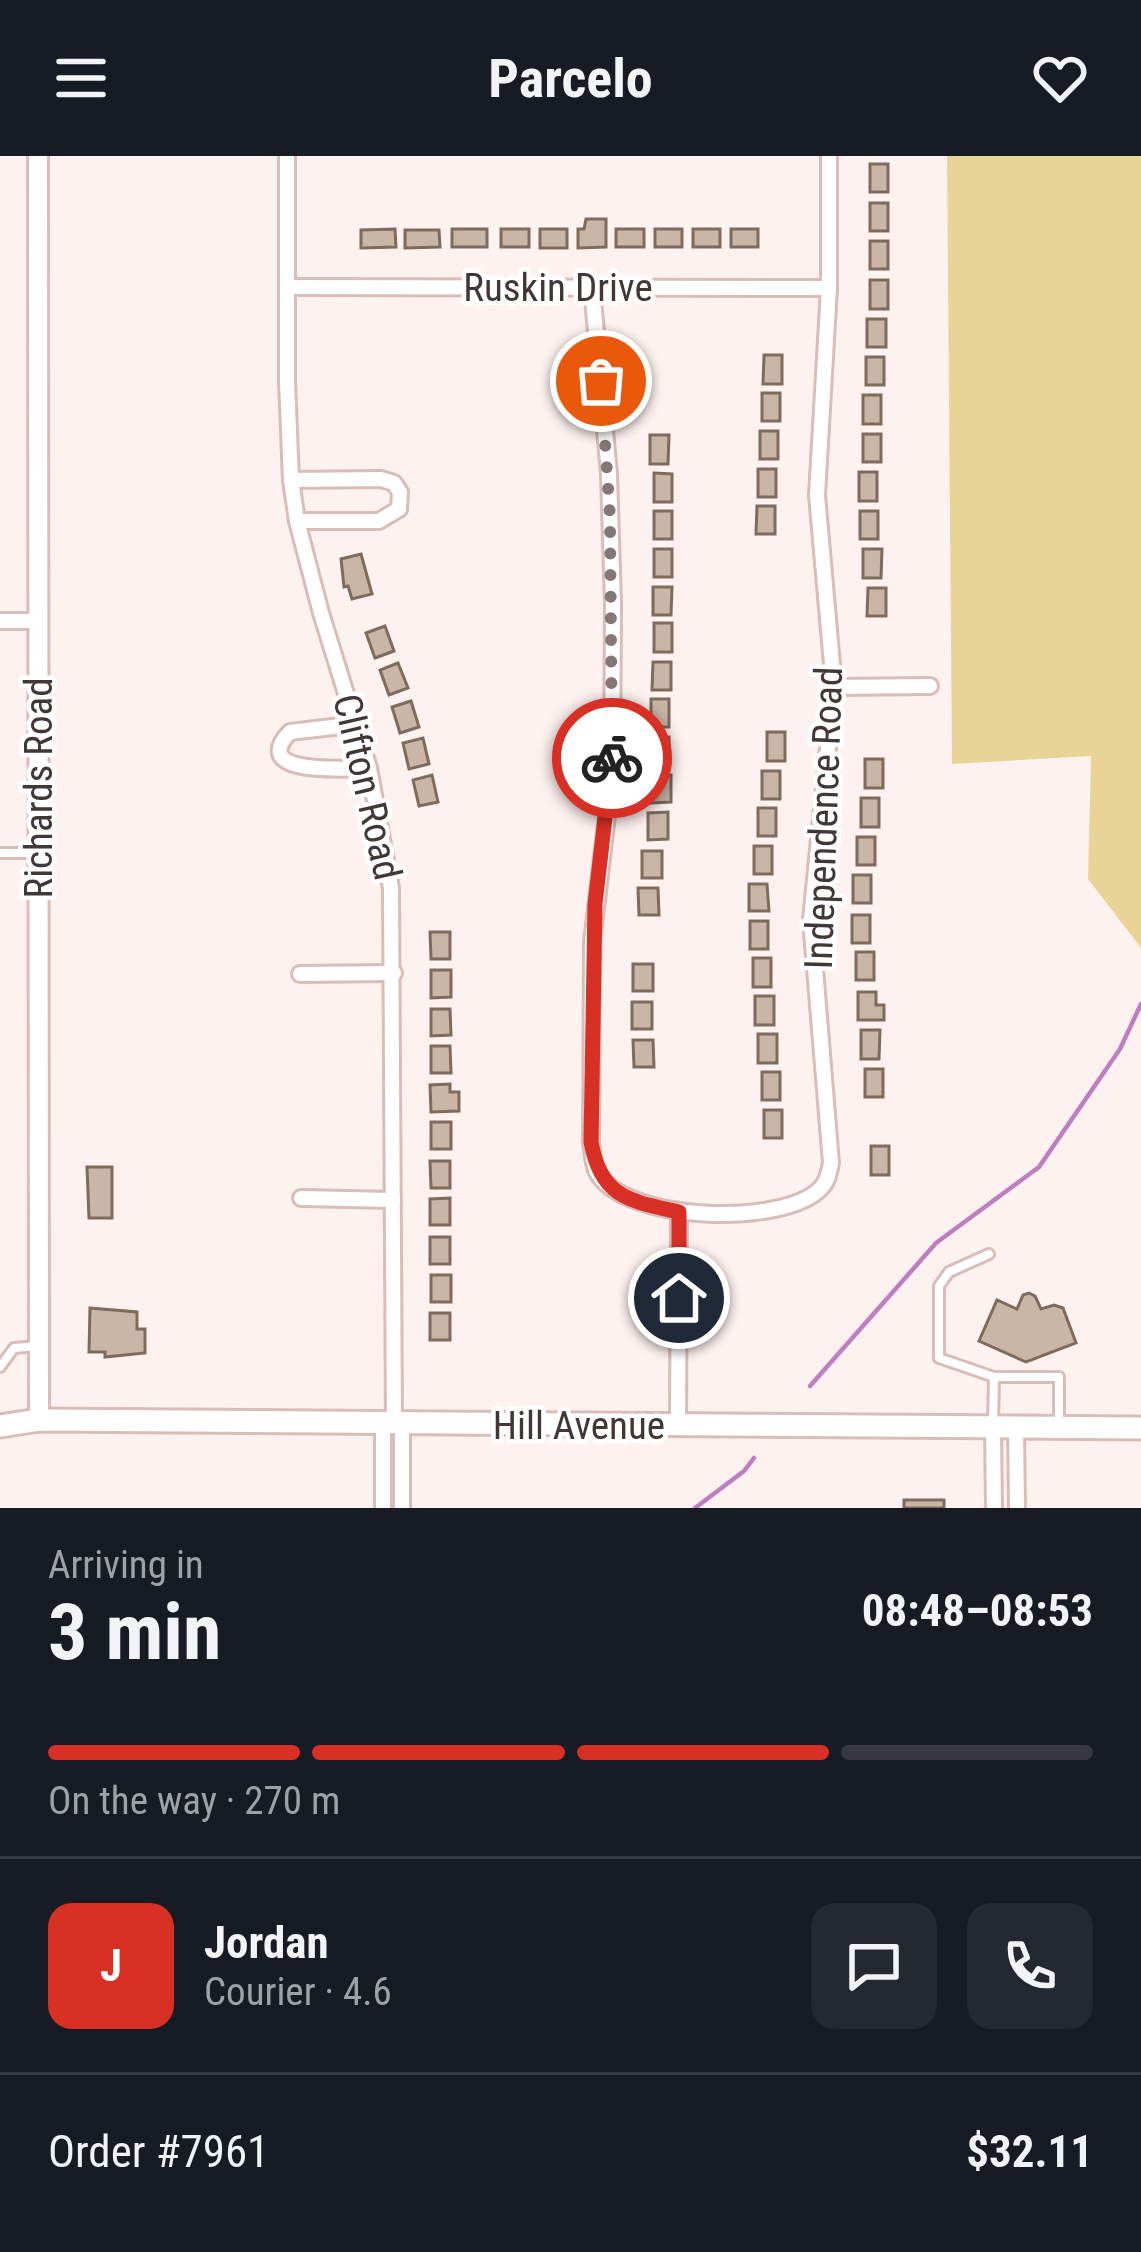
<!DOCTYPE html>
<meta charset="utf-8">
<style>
body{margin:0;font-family:"Roboto Condensed",sans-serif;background:#242831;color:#f1f3f6;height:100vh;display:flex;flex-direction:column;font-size:45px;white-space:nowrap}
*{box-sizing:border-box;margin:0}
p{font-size:39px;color:#9ea1a6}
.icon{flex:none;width:66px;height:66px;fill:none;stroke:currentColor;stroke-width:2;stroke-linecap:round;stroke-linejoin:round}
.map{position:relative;height:1352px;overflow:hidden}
.side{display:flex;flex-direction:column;background:#171b24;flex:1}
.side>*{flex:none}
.pin{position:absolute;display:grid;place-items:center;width:102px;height:102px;color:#fff;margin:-51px;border:6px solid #fff;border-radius:50%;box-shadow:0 3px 12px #0007}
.courier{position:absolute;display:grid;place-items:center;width:120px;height:120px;margin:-60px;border:9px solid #d93025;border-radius:50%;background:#fff;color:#222;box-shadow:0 3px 15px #0007}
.summary em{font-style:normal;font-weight:700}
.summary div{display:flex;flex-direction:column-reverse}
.summary{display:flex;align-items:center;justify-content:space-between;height:204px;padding:0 48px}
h1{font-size:78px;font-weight:700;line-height:90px}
.bar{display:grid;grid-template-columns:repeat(4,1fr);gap:18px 12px;align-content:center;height:144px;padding:0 48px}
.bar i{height:15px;border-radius:9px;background:#363941}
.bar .current{background:#d93025}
.bar p{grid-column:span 4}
.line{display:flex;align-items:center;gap:30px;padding:0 48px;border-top:3px solid #363941}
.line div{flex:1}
.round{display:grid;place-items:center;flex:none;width:126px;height:126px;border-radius:24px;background:#242831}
header{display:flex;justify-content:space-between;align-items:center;height:156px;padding:0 48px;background:#171b24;font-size:54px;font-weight:700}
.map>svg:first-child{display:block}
.green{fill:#e8d497}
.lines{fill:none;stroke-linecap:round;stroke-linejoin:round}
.stream{stroke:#be7ebf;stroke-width:4.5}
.building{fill:#cab6a7;stroke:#7e6b5d;stroke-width:3}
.service-casing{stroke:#d8bdb8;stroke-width:14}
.minor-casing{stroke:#d8bdb8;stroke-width:20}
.tertiary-casing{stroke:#d8bdb8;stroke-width:24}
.secondary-casing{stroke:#d8bdb8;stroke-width:27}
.service{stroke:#fff;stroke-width:8}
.minor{stroke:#fff;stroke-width:14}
.tertiary{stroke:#fff;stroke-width:18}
.secondary{stroke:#fff;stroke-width:21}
.done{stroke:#847876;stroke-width:12;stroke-dasharray:0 21.6}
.route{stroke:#d93025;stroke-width:15}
.labels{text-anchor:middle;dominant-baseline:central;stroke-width:9;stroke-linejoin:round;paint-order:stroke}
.street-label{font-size:39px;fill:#423735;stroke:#fff}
</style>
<header><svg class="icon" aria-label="menu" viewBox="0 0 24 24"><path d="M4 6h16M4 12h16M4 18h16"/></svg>Parcelo<svg class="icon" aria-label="heart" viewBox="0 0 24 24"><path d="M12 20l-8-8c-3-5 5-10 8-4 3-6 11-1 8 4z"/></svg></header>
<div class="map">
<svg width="1141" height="1352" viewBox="0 0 1141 1352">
<rect width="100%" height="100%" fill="#fef2f0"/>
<!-- green -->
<path class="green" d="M 947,0 L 1141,0 L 1141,792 L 1088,723 L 1091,600 L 952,608 Z"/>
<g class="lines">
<!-- stream -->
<g class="stream">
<path d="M 810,1230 L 936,1087 L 1039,1011 L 1120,893 L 1141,848"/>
<path d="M 695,1352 L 744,1315 L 754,1302"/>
</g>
</g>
<!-- building -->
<g class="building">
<rect x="870" y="8" width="18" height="28"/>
<rect x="870" y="47" width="18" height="28"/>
<path d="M 586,63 L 606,63 L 606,91 L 578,92 L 578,73 L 584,73 Z"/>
<path d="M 395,73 L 396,91 L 361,92 L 361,74 Z"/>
<rect x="452" y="73" width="35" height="18"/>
<rect x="501" y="73" width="28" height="18"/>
<rect x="540" y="73" width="27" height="19"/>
<rect x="616" y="73" width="28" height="18"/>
<rect x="655" y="73" width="27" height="18"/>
<rect x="693" y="73" width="27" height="18"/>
<rect x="731" y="73" width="27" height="18"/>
<path d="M 405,74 L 439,74 L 440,91 L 405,92 Z"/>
<rect x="870" y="85" width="18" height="28"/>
<rect x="870" y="124" width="18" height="29"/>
<rect x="867" y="163" width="19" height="28"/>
<path d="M 764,199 L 782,199 L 782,228 L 763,228 Z"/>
<rect x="866" y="201" width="18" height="28"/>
<rect x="762" y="237" width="18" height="28"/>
<rect x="863" y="239" width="18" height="29"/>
<rect x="760" y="275" width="18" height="28"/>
<rect x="863" y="278" width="18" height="28"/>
<path d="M 650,279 L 669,279 L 668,308 L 650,308 Z"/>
<rect x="758" y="313" width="18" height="28"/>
<rect x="859" y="316" width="18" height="29"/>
<path d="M 654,317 L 672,318 L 672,346 L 654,346 Z"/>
<path d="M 757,350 L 775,350 L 775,378 L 756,378 Z"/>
<rect x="654" y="355" width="18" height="28"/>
<rect x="860" y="355" width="18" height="28"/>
<rect x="654" y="393" width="18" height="28"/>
<path d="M 863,393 L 882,393 L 881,422 L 863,422 Z"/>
<path d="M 361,398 L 372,438 L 352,443 L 348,430 L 344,431 L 341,403 Z"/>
<path d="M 653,431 L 672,431 L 671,459 L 653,459 Z"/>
<path d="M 868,432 L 886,432 L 886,460 L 867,460 Z"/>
<rect x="654" y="467" width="18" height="29"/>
<path d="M 385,470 L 394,495 L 375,502 L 366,477 Z"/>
<path d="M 653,506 L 671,506 L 671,534 L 652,534 Z"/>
<path d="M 398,507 L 408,532 L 389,539 L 380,514 Z"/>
<rect x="651" y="543" width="18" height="28"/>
<path d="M 411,545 L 419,571 L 400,577 L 392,551 Z"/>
<rect x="767" y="576" width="18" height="29"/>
<path d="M 669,581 L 670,608 L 650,609 L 649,582 Z"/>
<path d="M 423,582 L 429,608 L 409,613 L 403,587 Z"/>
<rect x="865" y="603" width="18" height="29"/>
<rect x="762" y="615" width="18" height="28"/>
<path d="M 432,619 L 438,646 L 419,650 L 413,624 Z"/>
<path d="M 650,619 L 671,619 L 671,646 L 651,647 Z"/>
<rect x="861" y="642" width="18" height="29"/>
<rect x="758" y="652" width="18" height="28"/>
<path d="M 668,656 L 668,683 L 648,684 L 648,657 Z"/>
<rect x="857" y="681" width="18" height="28"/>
<rect x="754" y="690" width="18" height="28"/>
<rect x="642" y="695" width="20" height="27"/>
<rect x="853" y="719" width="18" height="28"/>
<path d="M 749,728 L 767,728 L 769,755 L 749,755 Z"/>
<path d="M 638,732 L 658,732 L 659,759 L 639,759 Z"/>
<rect x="852" y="759" width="18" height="28"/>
<rect x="750" y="765" width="18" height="28"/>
<path d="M 430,776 L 450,776 L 450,803 L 431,803 Z"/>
<rect x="856" y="796" width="18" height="28"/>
<rect x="753" y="802" width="18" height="29"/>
<rect x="633" y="808" width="20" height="27"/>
<path d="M 431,814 L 451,814 L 451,841 L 431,842 Z"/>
<path d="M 858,836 L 876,836 L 876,849 L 884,849 L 884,864 L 858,864 Z"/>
<rect x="755" y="840" width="19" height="29"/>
<rect x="632" y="846" width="20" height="27"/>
<path d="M 431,853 L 450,853 L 451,879 L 431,880 Z"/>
<path d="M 861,874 L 880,874 L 879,903 L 861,903 Z"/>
<rect x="758" y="878" width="19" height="29"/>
<path d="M 633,884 L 653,884 L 654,911 L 634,911 Z"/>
<path d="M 431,890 L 450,890 L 451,917 L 431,917 Z"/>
<rect x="865" y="913" width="18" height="28"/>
<rect x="762" y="916" width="18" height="28"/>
<path d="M 450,928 L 450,936 L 459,936 L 459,955 L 431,956 L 430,929 Z"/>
<rect x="764" y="954" width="18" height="28"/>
<rect x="431" y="966" width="20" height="27"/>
<rect x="871" y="990" width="18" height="29"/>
<path d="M 430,1005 L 450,1005 L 450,1032 L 431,1032 Z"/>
<path d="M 87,1011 L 112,1011 L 112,1062 L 89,1062 Z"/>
<path d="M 450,1042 L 450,1069 L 430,1069 L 430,1043 Z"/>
<rect x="430" y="1081" width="20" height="27"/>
<rect x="431" y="1119" width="20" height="27"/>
<path d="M 1029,1137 L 1035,1140 L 1041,1153 L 1054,1149 L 1063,1152 L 1076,1187 L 1026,1206 L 979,1185 L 997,1144 L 1017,1153 L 1023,1139 Z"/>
<path d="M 90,1152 L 137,1156 L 137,1173 L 145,1173 L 145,1197 L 105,1201 L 105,1196 L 89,1196 Z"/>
<rect x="430" y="1157" width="20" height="27"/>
<rect x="904" y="1344" width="40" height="8"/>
</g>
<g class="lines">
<!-- service casing -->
<g class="service-casing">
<g id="service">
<path d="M 0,697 L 37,697"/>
<path d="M 989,1098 L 949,1116 L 939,1130 L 939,1202 L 994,1221"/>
<path d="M 0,1211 L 14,1192 L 38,1190"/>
<path d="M 993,1270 L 994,1221 L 1059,1221 L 1059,1267"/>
</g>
</g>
<!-- minor casing -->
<g class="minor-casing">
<g id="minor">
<path d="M 287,0 L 287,226 L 291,324 L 297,365 L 321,457 L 369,612 L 391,732 L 394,1269"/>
<path d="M 287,131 L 829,132"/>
<path d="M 592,132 L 609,318 L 613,448 L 612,618 L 592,786 L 591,986 C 592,994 593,1006 596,1014 C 620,1067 785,1071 821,1032 C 828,1025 829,1016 831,1007 L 811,764 L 834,531 L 817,339 L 829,132 L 829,0"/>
<path d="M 291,324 L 381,323 L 394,327 L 400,336 L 399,353 L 379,365 L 297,365"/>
<path d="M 0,465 L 38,465"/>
<path d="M 834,531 L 930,530"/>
<path d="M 358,568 L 290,576 C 247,621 350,612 369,612"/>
<path d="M 300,818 L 394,817"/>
<path d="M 301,1042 L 393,1044"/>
<path d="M 402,1269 L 402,1352"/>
<path d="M 678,1270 L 679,1056"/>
<path d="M 993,1271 L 994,1352"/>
<path d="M 1016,1271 L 1017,1352"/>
<path d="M 383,1352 L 383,1269"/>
</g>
</g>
<!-- tertiary casing -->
<g class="tertiary-casing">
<path id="tertiary" d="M 38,0 L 39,1264"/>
</g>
<!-- secondary casing -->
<g class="secondary-casing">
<path id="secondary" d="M 0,1270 L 39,1264 L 1141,1272"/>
</g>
<!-- service -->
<use href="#service" class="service"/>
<!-- minor -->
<use href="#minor" class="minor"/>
<!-- tertiary -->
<use href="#tertiary" class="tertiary"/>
<!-- secondary -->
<use href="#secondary" class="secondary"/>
</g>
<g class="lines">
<!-- done -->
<path class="done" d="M 601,225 L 610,361 L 612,602"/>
<!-- route -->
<path class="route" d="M 612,602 L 595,748 L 591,986 C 601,1042 630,1045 679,1056 L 679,1142"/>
</g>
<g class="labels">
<!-- street labels -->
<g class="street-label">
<text x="558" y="132">Ruskin Drive</text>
<text transform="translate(367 631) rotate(77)">Clifton Road</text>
<text transform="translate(39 632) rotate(-90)">Richards Road</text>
<text transform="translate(824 662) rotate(-88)">Independence Road</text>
<text x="579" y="1270">Hill Avenue</text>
</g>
</g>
</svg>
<div class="pin" style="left:601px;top:225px;background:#ea580c"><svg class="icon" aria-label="bag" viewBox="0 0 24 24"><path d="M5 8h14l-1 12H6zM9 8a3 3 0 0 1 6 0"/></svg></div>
<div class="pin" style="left:679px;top:1142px;background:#1f2937"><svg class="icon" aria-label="home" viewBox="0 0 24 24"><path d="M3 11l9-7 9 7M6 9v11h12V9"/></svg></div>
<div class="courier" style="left:612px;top:602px"><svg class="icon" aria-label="bike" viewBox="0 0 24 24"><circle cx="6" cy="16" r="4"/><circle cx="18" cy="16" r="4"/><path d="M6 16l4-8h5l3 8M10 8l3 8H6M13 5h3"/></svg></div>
</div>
<section class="side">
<div class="summary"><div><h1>3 min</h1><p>Arriving in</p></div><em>08:48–08:53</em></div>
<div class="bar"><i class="current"></i><i class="current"></i><i class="current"></i><i></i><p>On the way · 270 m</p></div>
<div class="line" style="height:216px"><b class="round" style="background:#d93025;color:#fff">J</b><div><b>Jordan</b><p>Courier · 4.6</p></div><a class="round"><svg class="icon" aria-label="chat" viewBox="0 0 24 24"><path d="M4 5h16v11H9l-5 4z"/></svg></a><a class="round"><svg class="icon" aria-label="phone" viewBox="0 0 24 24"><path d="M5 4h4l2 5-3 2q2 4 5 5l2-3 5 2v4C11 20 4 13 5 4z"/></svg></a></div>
<div class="line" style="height:156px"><div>Order #7961</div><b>$32.11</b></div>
</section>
